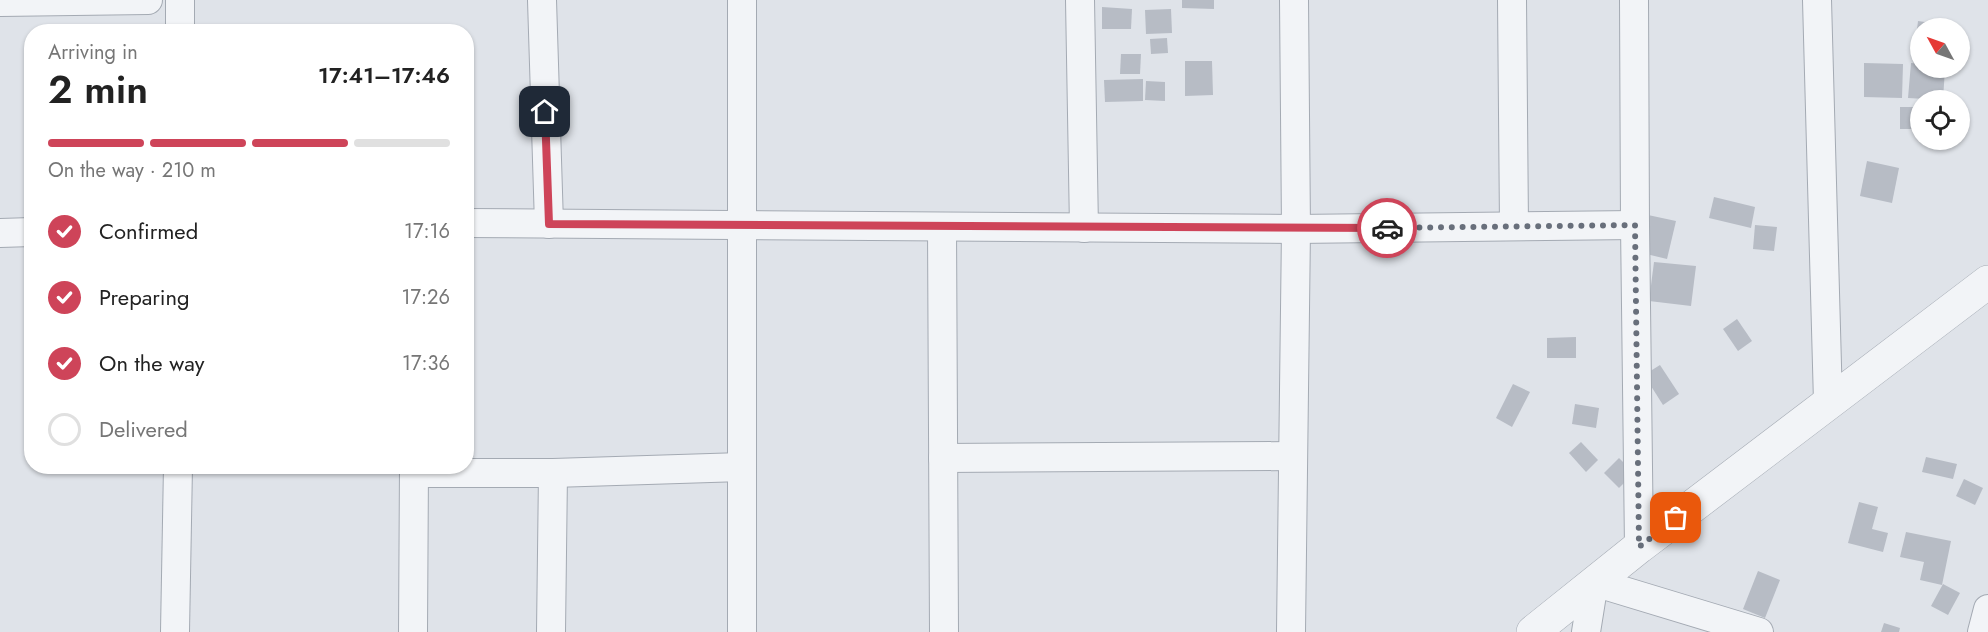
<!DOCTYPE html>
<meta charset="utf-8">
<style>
body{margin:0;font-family:Jost,sans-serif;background:#f2f2f2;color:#222;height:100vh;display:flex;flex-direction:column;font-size:22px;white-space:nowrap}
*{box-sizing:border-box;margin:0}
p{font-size:20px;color:#767676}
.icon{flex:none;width:33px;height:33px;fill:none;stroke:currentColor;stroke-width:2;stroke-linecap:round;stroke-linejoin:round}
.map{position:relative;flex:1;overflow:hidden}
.side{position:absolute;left:24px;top:24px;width:450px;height:450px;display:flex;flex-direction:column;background:#fff;border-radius:24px;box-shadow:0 2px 4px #0004}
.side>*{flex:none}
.needle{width:39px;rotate:310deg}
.controls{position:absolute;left:1910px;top:18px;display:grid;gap:12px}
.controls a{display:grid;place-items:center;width:60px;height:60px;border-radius:50%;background:#fff;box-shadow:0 2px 4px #0004;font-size:30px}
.pin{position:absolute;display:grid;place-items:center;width:51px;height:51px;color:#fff;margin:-26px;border-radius:12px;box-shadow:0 3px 9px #0006}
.courier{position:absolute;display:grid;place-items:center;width:60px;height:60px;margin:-30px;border:4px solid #ce4459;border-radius:50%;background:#fff;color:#222;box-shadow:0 2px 8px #0007}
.head em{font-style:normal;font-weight:600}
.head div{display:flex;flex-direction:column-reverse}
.head{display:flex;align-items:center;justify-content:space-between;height:102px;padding:0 24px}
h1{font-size:39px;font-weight:600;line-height:45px}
.bar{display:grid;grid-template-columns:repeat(4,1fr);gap:9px 6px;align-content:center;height:72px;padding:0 24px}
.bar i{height:8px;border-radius:4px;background:#e0e0e0}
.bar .current{background:#ce4459}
.bar p{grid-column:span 4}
ol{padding:0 24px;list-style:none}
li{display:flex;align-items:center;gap:18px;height:66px}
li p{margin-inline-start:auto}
li .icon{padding:6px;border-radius:50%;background:#ce4459;color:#fff;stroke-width:4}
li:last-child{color:#767676}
li i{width:33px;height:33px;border:3px solid #e0e0e0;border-radius:50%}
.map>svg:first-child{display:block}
.building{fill:#b7bcc5}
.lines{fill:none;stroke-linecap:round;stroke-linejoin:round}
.minor-casing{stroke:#a4aab3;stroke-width:30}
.tertiary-casing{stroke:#a4aab3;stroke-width:34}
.minor{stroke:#f2f4f7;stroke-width:28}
.tertiary{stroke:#f2f4f7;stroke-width:33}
.done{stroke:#686f7b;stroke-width:6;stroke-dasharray:0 10.8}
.route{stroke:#ce4459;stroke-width:8}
</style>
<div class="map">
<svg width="1988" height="632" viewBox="0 0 1988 632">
<rect width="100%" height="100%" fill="#dfe3e9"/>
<!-- building -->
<g class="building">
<path d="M 1182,0 L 1214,0 L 1214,9 L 1182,8 Z"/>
<path d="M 1102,7 L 1132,9 L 1131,29 L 1102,29 Z"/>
<path d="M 1171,9 L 1172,33 L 1146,34 L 1145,10 Z"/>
<path d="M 1918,21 L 1952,26 L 1952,28 L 1920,28 L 1920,56 L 1914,55 Z"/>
<path d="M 1167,38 L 1168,53 L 1151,54 L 1150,39 Z"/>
<path d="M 1121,54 L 1141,54 L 1140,74 L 1120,74 Z"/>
<path d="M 1185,61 L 1212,61 L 1213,95 L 1185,96 Z"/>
<path d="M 1864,63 L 1903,64 L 1902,98 L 1864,97 Z"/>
<path d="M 1911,63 L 1920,64 L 1920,68 L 1945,68 L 1943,100 L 1908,98 Z"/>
<path d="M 1143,79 L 1143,101 L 1105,102 L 1104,80 Z"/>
<path d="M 1146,81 L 1165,82 L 1165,101 L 1145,100 Z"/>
<rect x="1900" y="107" width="20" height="22"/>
<path d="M 1867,161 L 1899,168 L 1892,203 L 1860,196 Z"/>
<path d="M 1714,197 L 1755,207 L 1751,228 L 1709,218 Z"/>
<path d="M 1648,215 L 1676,221 L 1667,259 L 1638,252 Z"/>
<path d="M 1755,225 L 1777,227 L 1774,251 L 1753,249 Z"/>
<path d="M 1654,262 L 1696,266 L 1691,306 L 1649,301 Z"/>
<path d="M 1737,319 L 1752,341 L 1738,351 L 1723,329 Z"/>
<path d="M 1576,337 L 1576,358 L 1547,358 L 1547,338 Z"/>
<path d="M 1660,365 L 1679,394 L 1663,405 L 1644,375 Z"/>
<path d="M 1513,384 L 1530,392 L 1512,427 L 1496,418 Z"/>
<path d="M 1575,404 L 1599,408 L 1596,428 L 1572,424 Z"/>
<path d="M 1581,442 L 1598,460 L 1586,472 L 1569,453 Z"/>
<path d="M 1926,457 L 1957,464 L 1953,479 L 1922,472 Z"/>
<path d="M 1619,458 L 1634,473 L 1619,488 L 1604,473 Z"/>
<path d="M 1964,479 L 1983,488 L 1975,505 L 1956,496 Z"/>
<path d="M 1859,502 L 1878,507 L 1872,529 L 1888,533 L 1883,552 L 1848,543 Z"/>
<path d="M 1906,532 L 1951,541 L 1942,585 L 1920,580 L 1924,562 L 1900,557 Z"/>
<path d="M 1758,571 L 1780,580 L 1765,618 L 1743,609 Z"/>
<path d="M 1943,584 L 1960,593 L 1948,615 L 1931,606 Z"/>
<path d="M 1884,623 L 1900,628 L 1899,632 L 1881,632 Z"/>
</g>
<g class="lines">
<!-- minor casing -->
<g class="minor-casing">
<g id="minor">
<path d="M 180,0 L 180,32"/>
<path d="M 542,0 L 549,224"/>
<path d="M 742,0 L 742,632"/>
<path d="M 1080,0 L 1084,228"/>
<path d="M 1512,0 L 1514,226"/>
<path d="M 1634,0 L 1635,225 L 1639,547"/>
<path d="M 1817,0 L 1828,402"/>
<path d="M 0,2 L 148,0"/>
<path d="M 466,223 L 1296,229 L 1635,225"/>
<path d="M 942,227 L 944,632"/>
<path d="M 0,233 L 32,232"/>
<path d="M 943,458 L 1293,456"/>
<path d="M 414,473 L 553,473 L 742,467"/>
<path d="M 175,632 L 178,466"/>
<path d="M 413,632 L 414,466"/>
<path d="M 551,632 L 553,473"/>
<path d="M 1291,632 L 1296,229 L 1294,0"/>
<path d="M 1586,632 L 1594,582 L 1759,632"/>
<path d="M 1982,632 L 1988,609"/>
</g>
</g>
<!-- tertiary casing -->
<g class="tertiary-casing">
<path id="tertiary" d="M 1533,632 L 1639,547 L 1988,282"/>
</g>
<!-- minor -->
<use href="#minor" class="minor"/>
<!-- tertiary -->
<use href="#tertiary" class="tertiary"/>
</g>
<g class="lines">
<!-- done -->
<path class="done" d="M 1387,228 L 1635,225 L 1639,547 L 1676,518"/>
<!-- route -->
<path class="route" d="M 545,112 L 549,224 L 1387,228"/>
</g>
</svg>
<div class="controls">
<a><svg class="needle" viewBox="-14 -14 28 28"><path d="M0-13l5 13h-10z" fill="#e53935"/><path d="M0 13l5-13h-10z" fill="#767676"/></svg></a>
<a><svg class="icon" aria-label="locate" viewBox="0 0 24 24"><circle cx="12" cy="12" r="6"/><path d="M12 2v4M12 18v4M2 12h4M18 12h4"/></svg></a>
</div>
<div class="pin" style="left:1676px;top:518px;background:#ea580c"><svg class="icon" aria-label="bag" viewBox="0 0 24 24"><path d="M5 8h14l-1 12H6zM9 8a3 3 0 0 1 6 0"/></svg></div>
<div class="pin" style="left:545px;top:112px;background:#1f2937"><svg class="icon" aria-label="home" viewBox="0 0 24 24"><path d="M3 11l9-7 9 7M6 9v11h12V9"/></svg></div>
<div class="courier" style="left:1387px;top:228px"><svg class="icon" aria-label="car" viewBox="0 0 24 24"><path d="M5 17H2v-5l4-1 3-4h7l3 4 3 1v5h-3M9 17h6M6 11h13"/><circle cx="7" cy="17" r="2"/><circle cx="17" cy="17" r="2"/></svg></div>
<section class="side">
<div class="head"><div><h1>2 min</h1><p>Arriving in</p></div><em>17:41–17:46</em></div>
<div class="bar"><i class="current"></i><i class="current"></i><i class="current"></i><i></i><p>On the way · 210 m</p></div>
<ol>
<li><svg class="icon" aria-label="check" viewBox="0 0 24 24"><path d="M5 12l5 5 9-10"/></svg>Confirmed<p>17:16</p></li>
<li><svg class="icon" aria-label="check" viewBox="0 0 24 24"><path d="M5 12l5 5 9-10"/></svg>Preparing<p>17:26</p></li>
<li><svg class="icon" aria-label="check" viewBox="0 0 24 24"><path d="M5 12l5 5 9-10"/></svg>On the way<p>17:36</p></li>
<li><i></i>Delivered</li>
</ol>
</section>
</div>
